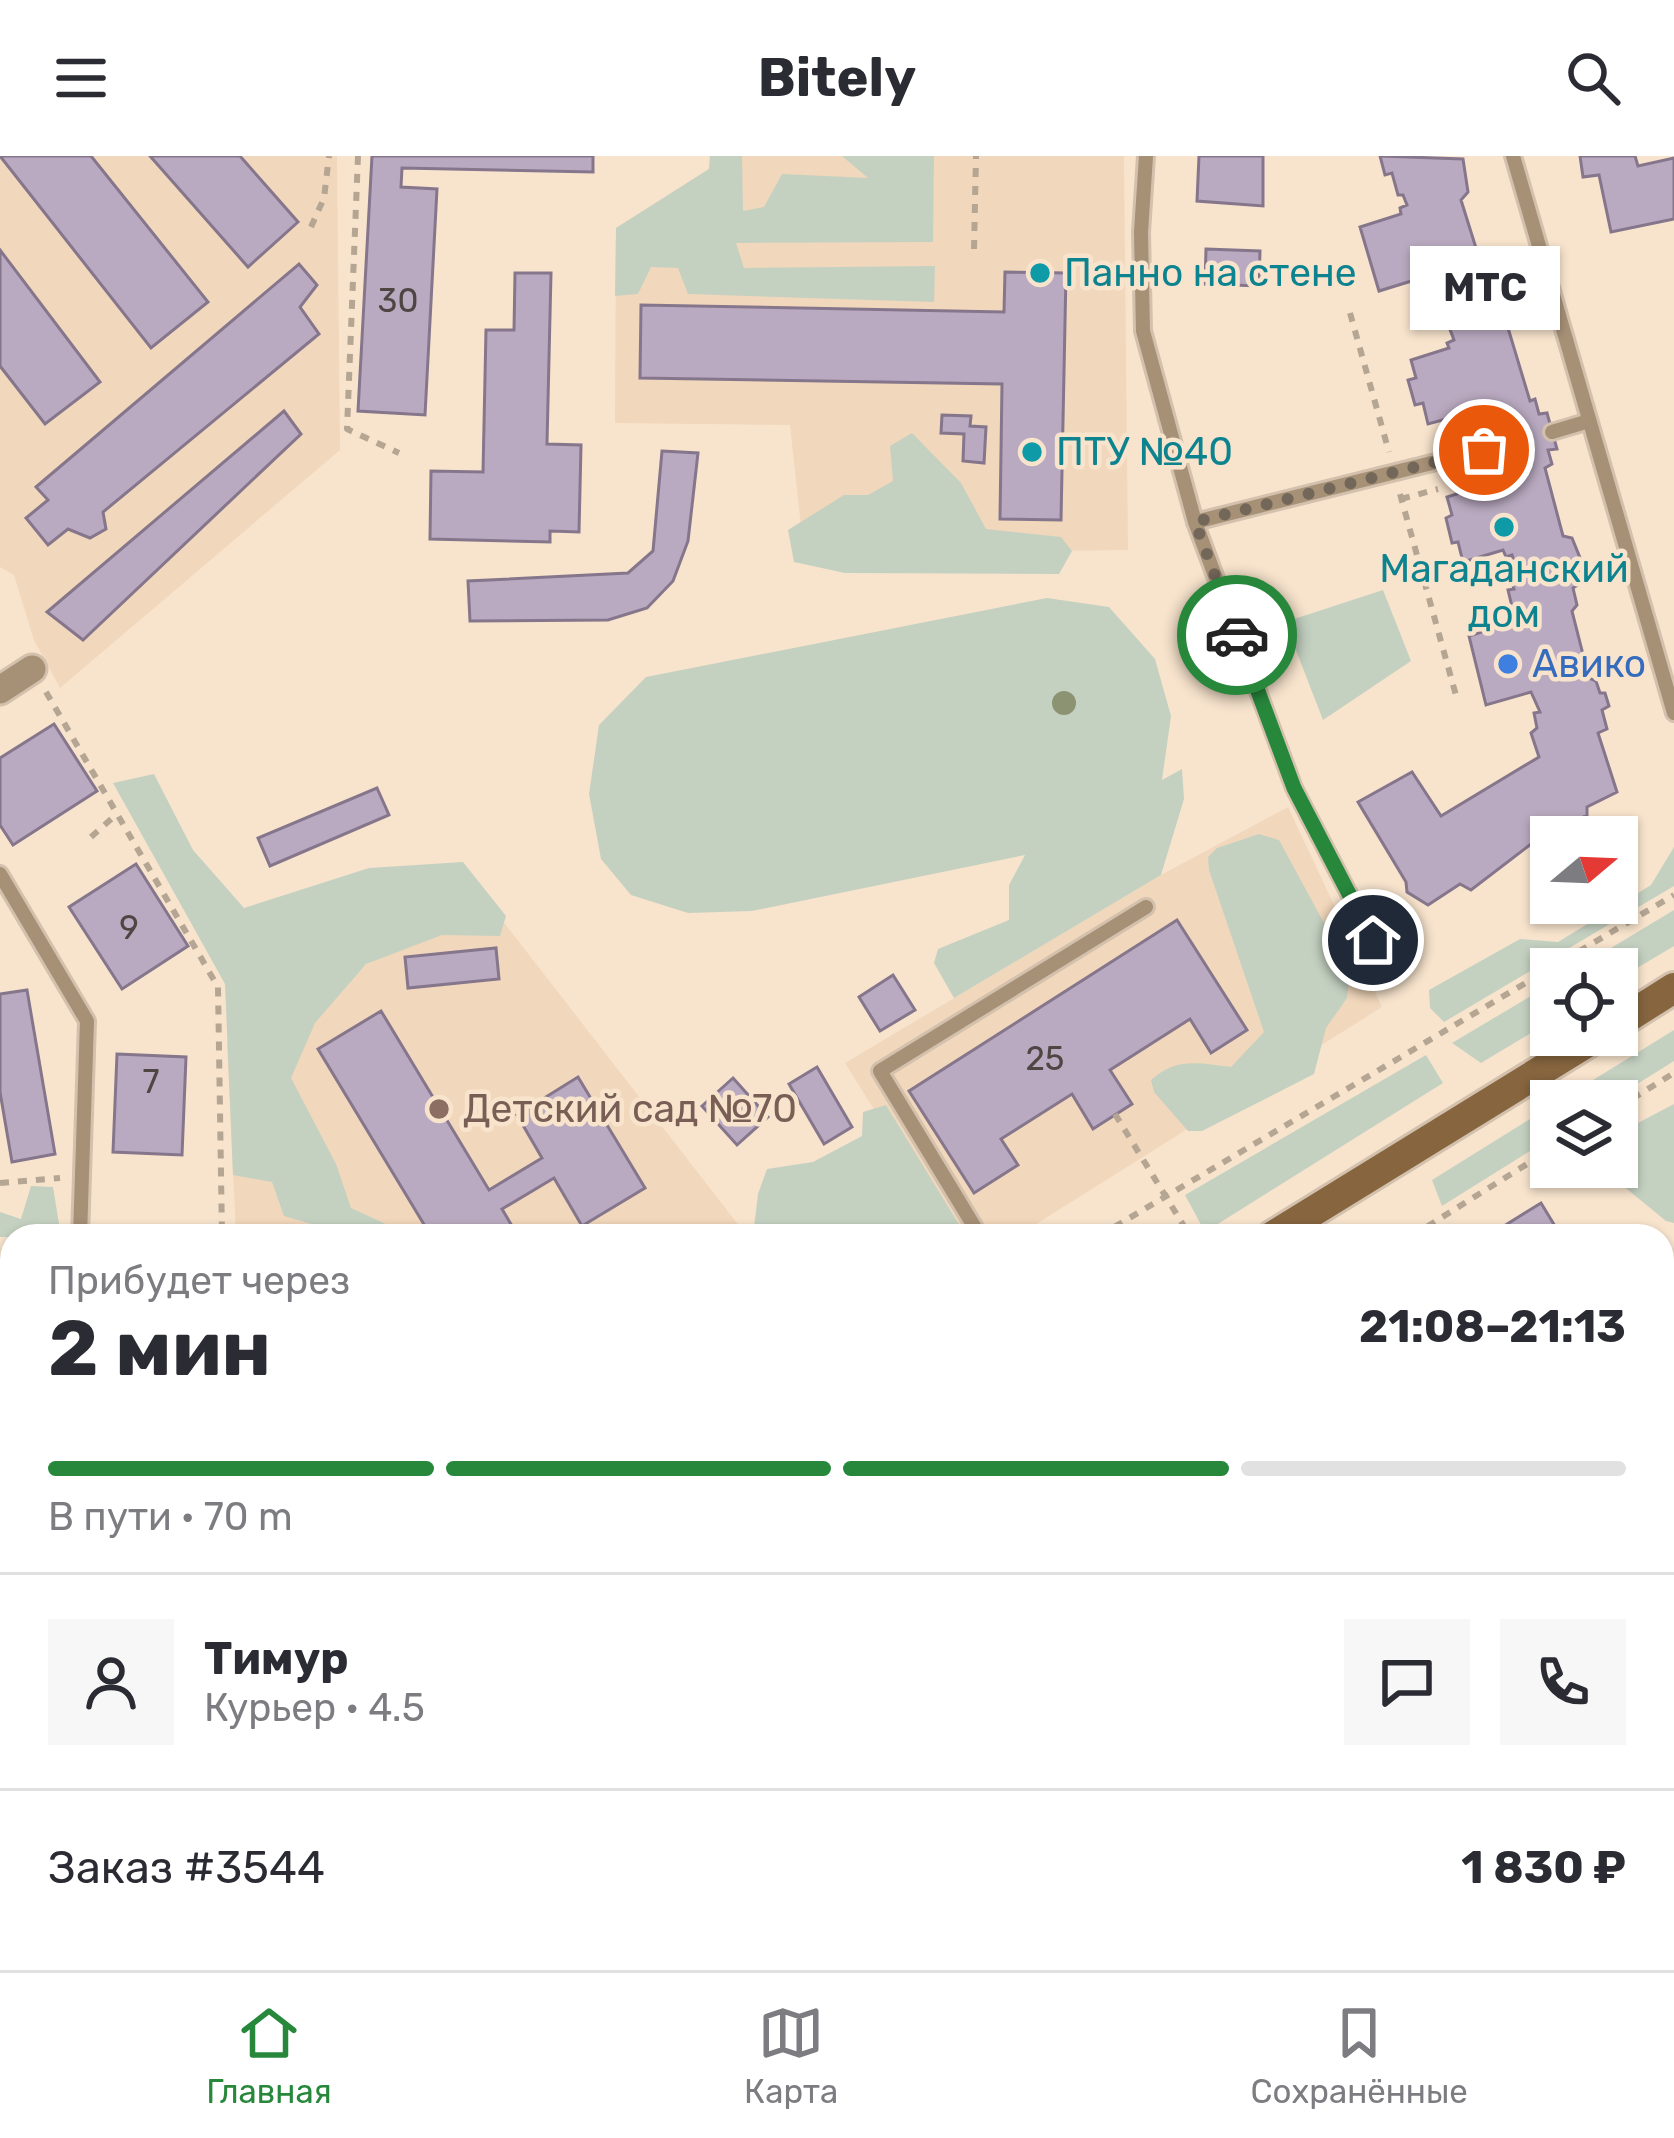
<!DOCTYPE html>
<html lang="ru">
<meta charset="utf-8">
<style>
body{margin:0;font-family:Rubik,sans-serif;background:#f7f7f7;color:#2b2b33;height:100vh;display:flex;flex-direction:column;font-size:45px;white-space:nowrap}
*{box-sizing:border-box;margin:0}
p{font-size:39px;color:#7c7c81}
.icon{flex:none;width:66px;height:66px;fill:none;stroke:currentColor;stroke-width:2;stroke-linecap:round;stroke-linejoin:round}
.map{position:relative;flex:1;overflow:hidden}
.side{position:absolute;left:0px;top:1068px;width:1674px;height:747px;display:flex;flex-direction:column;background:#fff;border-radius:36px 36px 0 0;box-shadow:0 3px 9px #0004}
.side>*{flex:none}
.needle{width:78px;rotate:71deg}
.buttons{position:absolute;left:1530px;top:660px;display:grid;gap:24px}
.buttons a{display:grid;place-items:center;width:108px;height:108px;border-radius:0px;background:#fff;box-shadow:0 3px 9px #0004;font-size:60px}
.pin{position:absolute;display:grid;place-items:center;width:102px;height:102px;color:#fff;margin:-51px;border:6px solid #fff;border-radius:50%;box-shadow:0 3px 12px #0007}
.courier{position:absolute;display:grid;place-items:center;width:120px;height:120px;margin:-60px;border:9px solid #27883c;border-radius:50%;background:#fff;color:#222;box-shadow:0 3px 15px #0007}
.bubble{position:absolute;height:84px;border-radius:0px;background:#fff;box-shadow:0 3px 9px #0004;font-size:39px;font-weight:700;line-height:84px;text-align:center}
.overview em{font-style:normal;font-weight:700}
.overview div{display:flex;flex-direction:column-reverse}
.overview{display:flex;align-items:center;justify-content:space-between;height:204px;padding:0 48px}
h1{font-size:78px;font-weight:700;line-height:90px}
.bar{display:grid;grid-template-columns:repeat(4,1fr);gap:18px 12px;align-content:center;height:144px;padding:0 48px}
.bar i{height:15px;border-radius:9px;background:#e1e1e2}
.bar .active{background:#27883c}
.bar p{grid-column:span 4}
.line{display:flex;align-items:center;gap:30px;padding:0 48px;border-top:3px solid #e1e1e2}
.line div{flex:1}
.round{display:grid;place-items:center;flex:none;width:126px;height:126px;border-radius:0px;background:#f7f7f7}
header{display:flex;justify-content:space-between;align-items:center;height:156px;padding:0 48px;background:#fff;font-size:54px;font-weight:700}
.tabs{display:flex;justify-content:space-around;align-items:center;height:168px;border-top:3px solid #e1e1e2;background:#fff;font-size:33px;color:#7c7c81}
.tabs a{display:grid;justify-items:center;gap:6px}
.tabs .active{color:#27883c}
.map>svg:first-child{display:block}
.built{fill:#f1d7bb}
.green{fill:#c4d1c1}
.building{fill:#baaac1;stroke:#85768c;stroke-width:3}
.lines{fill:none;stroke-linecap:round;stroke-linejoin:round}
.lane-casing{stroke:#d3c1ad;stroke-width:20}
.street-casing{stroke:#d3c1ad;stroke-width:33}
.secondary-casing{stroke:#d3c1ad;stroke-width:36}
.path{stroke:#b5a593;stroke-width:6;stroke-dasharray:9 9;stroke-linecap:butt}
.lane{stroke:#a69076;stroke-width:14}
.street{stroke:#a69076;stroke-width:27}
.secondary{stroke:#86653f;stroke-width:30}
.tree{fill:#8b9373}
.done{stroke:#736759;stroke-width:12;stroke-dasharray:0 21.6}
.route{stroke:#27883c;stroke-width:15}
.culture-dot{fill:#0f9aa8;stroke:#f8e4cd;stroke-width:4.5}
.shop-dot{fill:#3f7fe0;stroke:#f8e4cd;stroke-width:4.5}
.education-dot{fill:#8d6e63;stroke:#f8e4cd;stroke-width:4.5}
.labels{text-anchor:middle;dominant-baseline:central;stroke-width:9;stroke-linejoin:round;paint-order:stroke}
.number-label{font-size:33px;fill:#4f4644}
.culture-label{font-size:39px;fill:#0d838f;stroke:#f8e4cd;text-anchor:start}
.shop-label{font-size:39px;fill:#366cbe;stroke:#f8e4cd;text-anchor:start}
.education-label{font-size:39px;fill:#785e54;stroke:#f8e4cd;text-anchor:start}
</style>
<header><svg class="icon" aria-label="menu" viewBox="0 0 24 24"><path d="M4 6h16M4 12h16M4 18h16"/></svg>Bitely<svg class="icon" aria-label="search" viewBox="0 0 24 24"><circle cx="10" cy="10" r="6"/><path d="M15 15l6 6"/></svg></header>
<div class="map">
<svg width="1674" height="1814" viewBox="0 0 1674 1814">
<rect width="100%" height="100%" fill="#f8e4cd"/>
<!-- built -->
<g class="built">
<path d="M 0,0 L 337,0 L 340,294 L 60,532 L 34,484 L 14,419 L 0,411 Z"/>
<path d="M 710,0 L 1124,0 L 1128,394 L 804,398 L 790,269 L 615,267 L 616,72 L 709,13 Z"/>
<path d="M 1288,651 L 1382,851 L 1017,1080 L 953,1080 L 845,907 L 1161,719 Z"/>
<path d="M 485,742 L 747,1080 L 236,1080 L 227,887 Z"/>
<path d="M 1662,1513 L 1674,1514 L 1674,1814 L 1538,1814 L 1539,1803 L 1662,1803 Z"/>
<path d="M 235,1803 L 564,1803 L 570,1814 L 216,1814 Z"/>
</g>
<!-- green -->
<g class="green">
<path d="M 710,0 L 742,0 L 743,55 L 764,51 L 782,18 L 868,22 L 842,0 L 934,0 L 933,86 L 736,87 L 744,112 L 935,110 L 934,146 L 688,138 L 678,112 L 651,111 L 638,138 L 615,140 L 616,72 L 709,13 Z"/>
<path d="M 912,277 L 961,327 L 986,373 L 1061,381 L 1072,395 L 1059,418 L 845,417 L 794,406 L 788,374 L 844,339 L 868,339 L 893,325 L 890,290 Z"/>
<path d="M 1383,434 L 1411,505 L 1323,564 L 1285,466 Z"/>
<path d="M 1047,442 L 1109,451 L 1155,503 L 1171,560 L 1162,624 L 1182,613 L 1184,643 L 1161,719 L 954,842 L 934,807 L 938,793 L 1009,764 L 1009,729 L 1025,699 L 752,755 L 688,757 L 631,739 L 601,703 L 589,638 L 599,569 L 646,521 Z"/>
<path d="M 154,618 L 193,694 L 244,752 L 369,712 L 463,706 L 506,760 L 500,780 L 442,779 L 366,808 L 315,867 L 291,922 L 336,1008 L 351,1052 L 390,1070 L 391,1080 L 313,1080 L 315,1069 L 284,1060 L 272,1026 L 233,1019 L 225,828 L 113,627 Z"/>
<path d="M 1259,678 L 1279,684 L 1350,815 L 1347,842 L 1326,872 L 1314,918 L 1202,975 L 1188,975 L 1154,936 L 1151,924 C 1176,901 1199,907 1231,911 L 1264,876 L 1209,714 L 1208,701 L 1217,692 Z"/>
<path d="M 1674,691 L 1674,730 L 1444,866 L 1430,852 L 1429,834 L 1520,783 L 1558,786 L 1651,729 Z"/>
<path d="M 1674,754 L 1674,790 L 1617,824 L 1617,813 L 1576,813 Z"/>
<path d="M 1551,828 L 1551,865 L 1481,907 L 1452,887 Z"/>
<path d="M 1674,874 L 1674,905 L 1610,945 L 1559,945 Z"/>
<path d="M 1426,899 L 1443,927 L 1205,1076 L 1185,1039 Z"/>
<path d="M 1674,948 L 1674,1067 L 1666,1065 L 1616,1024 L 1617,978 Z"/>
<path d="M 886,949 L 966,1080 L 753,1080 L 758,1038 L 767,1013 L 813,1006 L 862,980 L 863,956 Z"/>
<path d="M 1551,950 L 1551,982 L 1442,1050 L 1432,1024 Z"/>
<path d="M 31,1030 L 53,1031 L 61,1080 L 0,1081 L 0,1056 L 21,1063 Z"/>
<path d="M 1662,1214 L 1674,1234 L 1674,1397 L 1662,1391 Z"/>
<path d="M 631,1803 L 826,1803 L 789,1814 L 637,1814 Z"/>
<path d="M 1349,1803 L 1555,1803 L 1554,1814 L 1331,1814 Z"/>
</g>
<!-- building -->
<g class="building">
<path d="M 0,0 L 91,0 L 208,146 L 151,192 Z"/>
<path d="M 150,0 L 240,0 L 298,66 L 248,111 Z"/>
<path d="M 372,0 L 593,0 L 593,16 L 402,12 L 401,31 L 437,33 L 425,259 L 358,255 Z"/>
<path d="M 1199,0 L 1263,0 L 1263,50 L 1197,45 Z"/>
<path d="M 1380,0 L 1463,3 L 1468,36 L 1461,44 L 1481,108 L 1486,108 L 1493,126 L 1501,124 L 1506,140 L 1510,140 L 1514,170 L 1508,172 L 1530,245 L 1535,243 L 1539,258 L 1547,257 L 1557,293 L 1548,294 L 1552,308 L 1545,312 L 1563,380 L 1572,382 L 1585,414 L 1579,417 L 1581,427 L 1573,432 L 1577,449 L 1572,455 L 1589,522 L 1596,525 L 1600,537 L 1605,537 L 1609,550 L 1602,554 L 1607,573 L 1598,577 L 1617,636 L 1587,651 L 1587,659 L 1563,672 L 1562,679 L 1551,681 L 1550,685 L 1539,682 L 1471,734 L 1460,728 L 1428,749 L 1407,736 L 1406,726 L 1358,646 L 1412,616 L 1441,660 L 1539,601 L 1531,577 L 1537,572 L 1534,557 L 1540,556 L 1531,536 L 1486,549 L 1469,480 L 1507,468 L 1507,461 L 1514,459 L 1508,434 L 1514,433 L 1508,415 L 1516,411 L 1512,399 L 1506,401 L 1503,394 L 1463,406 L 1458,386 L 1452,387 L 1446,362 L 1452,359 L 1447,341 L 1485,329 L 1483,323 L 1492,320 L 1476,265 L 1468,267 L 1465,258 L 1428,268 L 1423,247 L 1415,249 L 1408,224 L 1416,222 L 1411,204 L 1449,192 L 1447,187 L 1454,184 L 1449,171 L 1443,172 L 1439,158 L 1436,158 L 1427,128 L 1420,130 L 1418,123 L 1379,135 L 1360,71 L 1401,58 L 1400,52 L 1407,49 L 1403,39 L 1398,39 L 1392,17 L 1385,19 Z"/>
<path d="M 1580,0 L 1635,0 L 1638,10 L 1674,2 L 1674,63 L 1611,76 L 1599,19 L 1583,21 Z"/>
<path d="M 1206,93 L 1260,95 L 1259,130 L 1205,128 Z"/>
<path d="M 0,94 L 100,226 L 45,268 L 0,210 Z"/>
<path d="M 299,108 L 317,129 L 300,151 L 319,178 L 103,356 L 106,373 L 90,382 L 68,373 L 48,389 L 26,362 L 48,344 L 36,331 Z"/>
<path d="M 1005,116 L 1066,117 L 1061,364 L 1000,363 L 1002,228 L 640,222 L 641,149 L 1004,156 Z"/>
<path d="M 515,117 L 551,117 L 547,288 L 581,289 L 579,376 L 550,375 L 550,386 L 430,383 L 431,315 L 483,316 L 486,174 L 514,174 Z"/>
<path d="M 284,255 L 301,278 L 83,484 L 47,456 Z"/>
<path d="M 942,259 L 971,260 L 970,270 L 986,271 L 984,307 L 963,305 L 964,278 L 941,277 Z"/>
<path d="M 662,295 L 698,297 L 688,385 L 673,425 L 647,452 L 608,464 L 470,465 L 468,425 L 628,417 L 653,395 Z"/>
<path d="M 54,568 L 97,635 L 13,689 L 0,669 L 0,602 Z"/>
<path d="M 377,632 L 389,659 L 270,710 L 258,682 Z"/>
<path d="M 136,708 L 188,790 L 122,833 L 69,751 Z"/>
<path d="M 1177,764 L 1247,874 L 1211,897 L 1190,863 L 1110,914 L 1132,948 L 1093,973 L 1072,938 L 1001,983 L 1018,1009 L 974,1037 L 909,935 Z"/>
<path d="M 496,792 L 499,823 L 408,832 L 405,801 Z"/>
<path d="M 893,819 L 915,854 L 880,875 L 859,841 Z"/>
<path d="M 27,834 L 55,998 L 12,1006 L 0,936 L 0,838 Z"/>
<path d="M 381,855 L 489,1034 L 542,1002 L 517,959 L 578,921 L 645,1032 L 582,1070 L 554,1022 L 502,1053 L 518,1080 L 431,1080 L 318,893 Z"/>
<path d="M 117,898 L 186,901 L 182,999 L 113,996 Z"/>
<path d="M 817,911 L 852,971 L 824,988 L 789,928 Z"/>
<path d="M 733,922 L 768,961 L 737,989 L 702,950 Z"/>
<path d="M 1541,1047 L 1561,1080 L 1488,1080 Z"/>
<path d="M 12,1666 L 12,1752 L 0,1760 L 0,1674 Z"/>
<path d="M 351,1803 L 425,1803 L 407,1814 L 358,1814 Z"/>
<path d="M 937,1803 L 1022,1803 L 1029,1814 L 944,1814 Z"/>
<path d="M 1179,1803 L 1315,1803 L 1298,1814 L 1186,1814 Z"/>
</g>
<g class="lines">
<!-- lane casing -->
<g class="lane-casing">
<g id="lane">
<path d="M 1146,0 L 1141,76 L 1143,175 L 1195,366 L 1294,632 L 1373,784"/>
<path d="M 1513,0 L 1674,557"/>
<path d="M 1552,276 L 1589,265"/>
<path d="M 1195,366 L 1484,294"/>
<path d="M 0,718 L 87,865 L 80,1080"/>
<path d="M 980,1080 L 880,915 L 1146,751"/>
<path d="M 0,1651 L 12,1644"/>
</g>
</g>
<!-- street casing -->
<g class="street-casing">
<path id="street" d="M 0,534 L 32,513"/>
</g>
<!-- secondary casing -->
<g class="secondary-casing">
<g id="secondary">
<path d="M 1617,868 L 1674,832"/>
<path d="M 1273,1080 L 1599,879"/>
<path d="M 86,1814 L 103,1803"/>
</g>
</g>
<!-- path -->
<g class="path">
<path d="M 358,0 L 347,273 L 399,297"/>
<path d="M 311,71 L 324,42 L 329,0"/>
<path d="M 974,93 L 976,0"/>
<path d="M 1350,157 L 1389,296"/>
<path d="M 1400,338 L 1457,543"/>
<path d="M 1401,343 L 1438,333"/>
<path d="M 46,536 L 218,831 L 222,1080"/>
<path d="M 91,681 L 117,658"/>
<path d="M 1617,952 L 1674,917"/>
<path d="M 1115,958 L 1190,1080"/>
<path d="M 0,1027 L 60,1022"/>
<path d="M 542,1075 L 545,1080"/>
<path d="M 1099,1080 L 1674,739"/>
<path d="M 1412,1080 L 1551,993"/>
<path d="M 1662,1269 L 1674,1271"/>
<path d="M 1662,1283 L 1674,1275"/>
<path d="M 0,1323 L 12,1324"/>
<path d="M 0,1364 L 12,1367"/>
<path d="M 1662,1606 L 1674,1615"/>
<path d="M 0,1794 L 12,1787"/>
<path d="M 912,1803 L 919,1814"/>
<path d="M 1058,1803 L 1065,1814"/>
<path d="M 803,1813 L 819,1803"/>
<path d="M 187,1814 L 205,1803"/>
</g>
<!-- lane -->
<use href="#lane" class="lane"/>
<!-- street -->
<use href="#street" class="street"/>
<!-- secondary -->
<use href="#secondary" class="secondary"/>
</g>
<!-- trees -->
<circle class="tree" cx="1064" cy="547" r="12"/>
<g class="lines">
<!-- done -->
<path class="done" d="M 1237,479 L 1195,366 L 1484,294"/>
<!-- route -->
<path class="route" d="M 1237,479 L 1294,632 L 1373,784"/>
</g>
<!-- markers -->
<g class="culture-dot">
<circle cx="1040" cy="117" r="12"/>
<circle cx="1032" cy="296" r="12"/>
<circle cx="1504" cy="371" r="12"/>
</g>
<circle class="shop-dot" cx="1508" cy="508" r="12"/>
<circle class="education-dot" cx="439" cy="953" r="12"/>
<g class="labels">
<!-- number labels -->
<g class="number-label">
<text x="398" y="144">30</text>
<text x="129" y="771">9</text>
<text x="1045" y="902">25</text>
<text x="151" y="925">7</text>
</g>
<!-- culture labels -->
<g class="culture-label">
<text x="1064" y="117">Панно на стене</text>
<text x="1056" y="296">ПТУ №40</text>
<text x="1504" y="413" text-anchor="middle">Магаданский<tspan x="1504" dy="45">дом</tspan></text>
</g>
<!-- shop labels -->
<g class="shop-label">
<text x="1532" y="508">Авико</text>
</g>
<!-- education labels -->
<g class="education-label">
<text x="463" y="953">Детский сад №70</text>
</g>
</g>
</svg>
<div class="buttons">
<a><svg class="needle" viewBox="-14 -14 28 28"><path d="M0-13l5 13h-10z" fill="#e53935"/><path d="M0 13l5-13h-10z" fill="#7c7c81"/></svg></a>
<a><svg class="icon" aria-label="locate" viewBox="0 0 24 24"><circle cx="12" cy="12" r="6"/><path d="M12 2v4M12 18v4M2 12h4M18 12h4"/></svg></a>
<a><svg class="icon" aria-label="layers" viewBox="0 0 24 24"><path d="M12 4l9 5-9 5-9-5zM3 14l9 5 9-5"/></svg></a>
</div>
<div class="pin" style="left:1484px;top:294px;background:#ea580c"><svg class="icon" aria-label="bag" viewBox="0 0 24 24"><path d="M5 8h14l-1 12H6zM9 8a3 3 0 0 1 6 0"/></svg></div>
<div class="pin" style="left:1373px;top:784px;background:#1f2937"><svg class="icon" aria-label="home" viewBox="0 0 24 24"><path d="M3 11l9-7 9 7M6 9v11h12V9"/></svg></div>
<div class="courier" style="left:1237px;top:479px"><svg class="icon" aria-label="car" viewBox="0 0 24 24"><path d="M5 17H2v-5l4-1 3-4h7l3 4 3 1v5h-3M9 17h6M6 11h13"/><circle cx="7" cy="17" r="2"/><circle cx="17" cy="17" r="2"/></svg></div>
<div class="bubble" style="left:1410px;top:90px;width:150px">МТС</div>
<section class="side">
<div class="overview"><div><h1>2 мин</h1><p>Прибудет через</p></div><em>21:08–21:13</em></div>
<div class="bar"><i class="active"></i><i class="active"></i><i class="active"></i><i></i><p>В пути · 70 m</p></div>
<div class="line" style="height:216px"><a class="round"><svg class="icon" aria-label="person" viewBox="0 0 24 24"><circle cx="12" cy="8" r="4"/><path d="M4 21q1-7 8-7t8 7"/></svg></a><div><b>Тимур</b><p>Курьер · 4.5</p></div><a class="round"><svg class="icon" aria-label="chat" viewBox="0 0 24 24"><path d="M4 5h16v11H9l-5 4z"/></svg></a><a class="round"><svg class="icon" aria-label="phone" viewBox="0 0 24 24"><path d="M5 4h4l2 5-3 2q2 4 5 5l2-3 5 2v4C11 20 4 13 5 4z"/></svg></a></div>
<div class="line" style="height:156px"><div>Заказ #3544</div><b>1 830 ₽</b></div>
</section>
</div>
<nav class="tabs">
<a class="active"><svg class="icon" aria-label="home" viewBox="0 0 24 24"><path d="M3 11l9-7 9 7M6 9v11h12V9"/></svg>Главная</a>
<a><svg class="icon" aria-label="map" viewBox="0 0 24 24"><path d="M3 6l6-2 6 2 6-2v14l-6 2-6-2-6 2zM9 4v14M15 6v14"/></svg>Карта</a>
<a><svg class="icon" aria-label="saved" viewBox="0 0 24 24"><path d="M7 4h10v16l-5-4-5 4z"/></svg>Сохранённые</a>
</nav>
